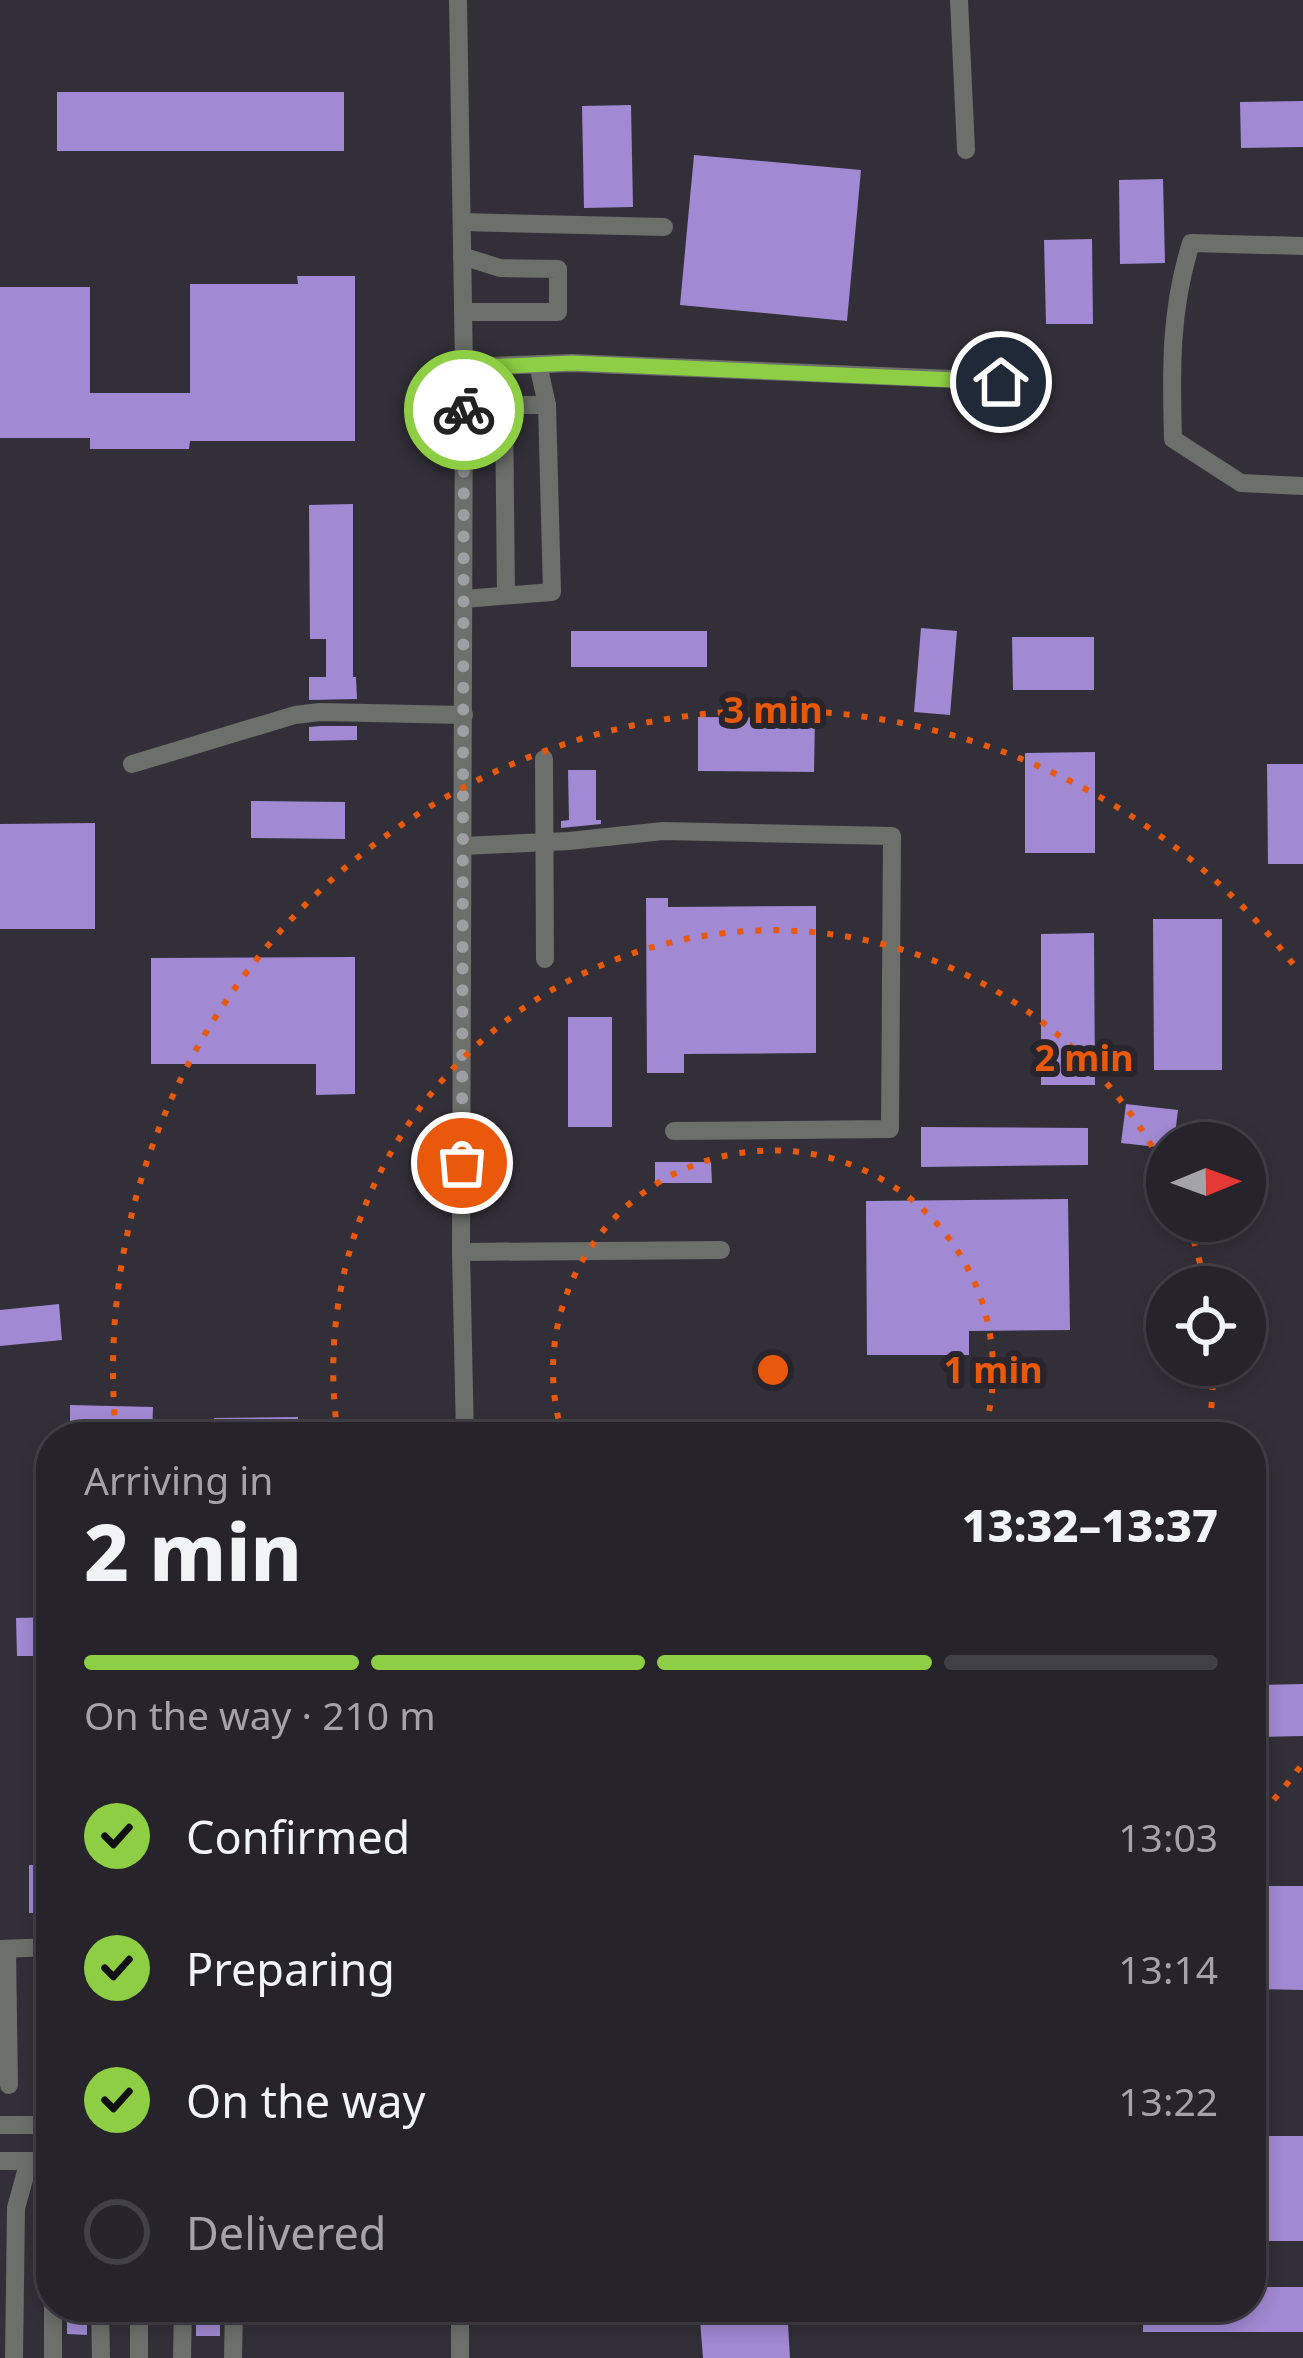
<!DOCTYPE html>
<meta charset="utf-8">
<style>
body{margin:0;font-family:"Noto Sans",sans-serif;background:#322f36;color:#f1f3f6;height:100vh;display:flex;flex-direction:column;font-size:45px;white-space:nowrap}
*{box-sizing:border-box;margin:0}
p{font-size:39px;color:#a4a4a8}
.icon{flex:none;width:66px;height:66px;fill:none;stroke:currentColor;stroke-width:2;stroke-linecap:round;stroke-linejoin:round}
.map{position:relative;flex:1;overflow:hidden}
.side{position:absolute;left:36px;top:1422px;width:1230px;height:900px;display:flex;flex-direction:column;background:#26232a;border-radius:48px;box-shadow:0 6px 18px #0003,0 0 0 3px #424047}
.side>*{flex:none}
.needle{width:78px;rotate:89deg}
.controls{position:absolute;left:1146px;top:1122px;display:grid;gap:24px}
.controls a{display:grid;place-items:center;width:120px;height:120px;border-radius:50%;background:#26232a;box-shadow:0 6px 18px #0003,0 0 0 3px #424047;font-size:60px}
.pin{position:absolute;display:grid;place-items:center;width:102px;height:102px;color:#fff;margin:-51px;border:6px solid #fff;border-radius:50%;box-shadow:0 3px 12px #0007}
.courier{position:absolute;display:grid;place-items:center;width:120px;height:120px;margin:-60px;border:9px solid #8dce44;border-radius:50%;background:#fff;color:#222;box-shadow:0 3px 15px #0007}
.head em{font-style:normal;font-weight:800}
.head div{display:flex;flex-direction:column-reverse}
.head{display:flex;align-items:center;justify-content:space-between;height:204px;padding:0 48px}
h1{font-size:78px;font-weight:800;line-height:90px}
.bar{display:grid;grid-template-columns:repeat(4,1fr);gap:18px 12px;align-content:center;height:144px;padding:0 48px}
.bar i{height:15px;border-radius:9px;background:#424047}
.bar .active{background:#8dce44}
.bar p{grid-column:span 4}
ol{padding:0 48px;list-style:none}
li{display:flex;align-items:center;gap:36px;height:132px}
li p{margin-inline-start:auto}
li .icon{padding:12px;border-radius:50%;background:#8dce44;color:#111;stroke-width:4}
li:last-child{color:#a4a4a8}
li i{width:66px;height:66px;border:6px solid #424047;border-radius:50%}
.map>svg:first-child{display:block}
.building{fill:#a189d3}
.lines{fill:none;stroke-linecap:round;stroke-linejoin:round}
.minor{stroke:#6d6f6b;stroke-width:18}
.done{stroke:#a09ea5;stroke-width:12;stroke-dasharray:0 21.6}
.route{stroke:#8dce44;stroke-width:15}
.ring{fill:none;stroke:#e8590c;stroke-width:6;stroke-dasharray:6 12}
.centre{fill:#e8590c;stroke:#28252d;stroke-width:6}
.ring-label{font-size:36px;text-anchor:middle;font-weight:bold;fill:#e8590c;stroke:#28252d;stroke-width:12;stroke-linejoin:round;paint-order:stroke}
</style>
<div class="map">
<svg width="1303" height="2358" viewBox="0 0 1303 2358">
<rect width="100%" height="100%" fill="#322f38"/>
<!-- building -->
<g class="building">
<rect x="57" y="92" width="287" height="59"/>
<path d="M 1303,101 L 1303,147 L 1241,148 L 1240,102 Z"/>
<path d="M 631,105 L 633,207 L 584,208 L 582,106 Z"/>
<path d="M 694,155 L 861,170 L 847,321 L 680,305 Z"/>
<path d="M 1163,179 L 1165,263 L 1120,264 L 1119,180 Z"/>
<path d="M 1092,239 L 1093,324 L 1046,324 L 1044,240 Z"/>
<path d="M 297,276 L 355,276 L 355,441 L 190,441 L 189,449 L 90,449 L 90,438 L 0,438 L 0,287 L 90,287 L 90,393 L 190,393 L 190,284 L 298,284 Z"/>
<path d="M 353,504 L 353,677 L 356,677 L 357,699 L 309,700 L 309,677 L 326,677 L 326,639 L 310,639 L 309,505 Z"/>
<path d="M 921,628 L 957,631 L 950,715 L 914,712 Z"/>
<rect x="571" y="631" width="136" height="36"/>
<path d="M 1012,637 L 1094,637 L 1094,690 L 1013,690 Z"/>
<path d="M 698,717 L 815,718 L 814,772 L 698,771 Z"/>
<path d="M 321,726 L 357,726 L 357,740 L 309,741 L 309,727 Z"/>
<path d="M 1095,752 L 1095,853 L 1025,853 L 1025,753 Z"/>
<path d="M 1267,764 L 1303,764 L 1303,864 L 1268,864 Z"/>
<path d="M 568,770 L 596,770 L 596,820 L 601,820 L 601,824 L 561,828 L 561,821 L 569,820 Z"/>
<path d="M 251,801 L 345,802 L 345,839 L 251,838 Z"/>
<path d="M 95,823 L 95,929 L 0,929 L 0,824 Z"/>
<path d="M 646,898 L 668,898 L 668,907 L 816,906 L 816,1053 L 684,1054 L 684,1073 L 647,1073 Z"/>
<path d="M 1153,919 L 1222,919 L 1222,1070 L 1154,1070 Z"/>
<path d="M 1094,933 L 1095,1085 L 1041,1085 L 1041,934 Z"/>
<path d="M 355,957 L 355,1094 L 316,1095 L 316,1064 L 151,1064 L 151,958 Z"/>
<rect x="568" y="1017" width="44" height="110"/>
<path d="M 1126,1104 L 1178,1110 L 1174,1143 L 1167,1143 L 1167,1148 L 1121,1143 Z"/>
<path d="M 921,1127 L 1088,1128 L 1088,1165 L 921,1167 Z"/>
<path d="M 655,1162 L 711,1162 L 712,1183 L 655,1183 Z"/>
<path d="M 1068,1199 L 1070,1330 L 969,1331 L 969,1355 L 867,1355 L 866,1201 Z"/>
<path d="M 59,1304 L 62,1340 L 0,1346 L 0,1310 Z"/>
<path d="M 70,1405 L 153,1407 L 152,1437 L 70,1437 Z"/>
<path d="M 298,1417 L 298,1437 L 214,1437 L 214,1418 Z"/>
<path d="M 51,1617 L 51,1656 L 17,1656 L 16,1618 Z"/>
<path d="M 1303,1684 L 1303,1736 L 1255,1737 L 1254,1685 Z"/>
<rect x="29" y="1865" width="22" height="48"/>
<path d="M 1251,1886 L 1303,1886 L 1303,1990 L 1251,1989 Z"/>
<rect x="1251" y="2136" width="52" height="105"/>
<path d="M 1251,2287 L 1303,2287 L 1303,2332 L 1143,2332 L 1143,2307 L 1251,2307 Z"/>
<path d="M 699,2307 L 787,2307 L 790,2358 L 703,2358 Z"/>
<path d="M 67,2308 L 87,2308 L 87,2335 L 67,2334 Z"/>
<rect x="196" y="2309" width="24" height="27"/>
</g>
<g class="lines">
<!-- minor -->
<g class="minor">
<path d="M 458,0 L 464,367 L 461,1252 L 465,1437"/>
<path d="M 959,0 L 966,150"/>
<path d="M 462,222 L 664,227"/>
<path d="M 1303,246 L 1191,243 C 1170,310 1171,369 1173,439 L 1241,483 L 1303,486"/>
<path d="M 462,256 L 500,268 L 558,269 L 558,312 L 463,312"/>
<path d="M 464,367 L 572,363 L 1001,381"/>
<path d="M 506,595 L 504,405 L 547,405"/>
<path d="M 464,599 L 552,592 L 547,405 L 538,364"/>
<path d="M 544,759 L 545,959"/>
<path d="M 132,764 L 295,715 L 320,712 L 464,715"/>
<path d="M 463,846 L 569,841 L 663,831 L 892,836 L 890,1129 L 674,1131"/>
<path d="M 461,1252 L 721,1250"/>
<path d="M 0,1949 L 51,1947"/>
<path d="M 7,1949 L 9,2085"/>
<path d="M 0,2125 L 51,2125"/>
<path d="M 0,2161 L 51,2161"/>
<path d="M 100,2307 L 101,2358"/>
<path d="M 14,2358 L 16,2208 L 29,2161"/>
<path d="M 53,2358 L 53,2307"/>
<path d="M 139,2358 L 139,2307"/>
<path d="M 182,2358 L 183,2307"/>
<path d="M 233,2358 L 234,2307"/>
<path d="M 460,2358 L 460,2307"/>
</g>
</g>
<g class="lines">
<!-- done -->
<path class="done" d="M 462,1163 L 464,410"/>
<!-- route -->
<path class="route" d="M 464,410 L 464,368 L 572,363 L 1001,382"/>
</g>
<!-- distance rings -->
<g class="ring">
<path d="M563 1436A220 220 0 1 1 983 1436"/>
<path d="M338 1435A440 440 0 0 1 1167 1174M1188 1223A440 440 0 0 1 1205 1286M1213 1366A440 440 0 0 1 1208 1435"/>
<path d="M1300 1767A660 660 0 0 1 1252 1824M116 1433A660 660 0 0 1 1300 973"/>
</g>
<circle cx="773" cy="1370" r="18" class="centre"/>
<g class="ring-label">
<text x="773" y="723">3 min</text>
<text x="1084" y="1071">2 min</text>
<text x="993" y="1383">1 min</text>
</g>
</svg>
<div class="controls">
<a><svg class="needle" viewBox="-14 -14 28 28"><path d="M0-13l5 13h-10z" fill="#e53935"/><path d="M0 13l5-13h-10z" fill="#a4a4a8"/></svg></a>
<a><svg class="icon" aria-label="locate" viewBox="0 0 24 24"><circle cx="12" cy="12" r="6"/><path d="M12 2v4M12 18v4M2 12h4M18 12h4"/></svg></a>
</div>
<div class="pin" style="left:462px;top:1163px;background:#ea580c"><svg class="icon" aria-label="bag" viewBox="0 0 24 24"><path d="M5 8h14l-1 12H6zM9 8a3 3 0 0 1 6 0"/></svg></div>
<div class="pin" style="left:1001px;top:382px;background:#1f2937"><svg class="icon" aria-label="home" viewBox="0 0 24 24"><path d="M3 11l9-7 9 7M6 9v11h12V9"/></svg></div>
<div class="courier" style="left:464px;top:410px"><svg class="icon" aria-label="bike" viewBox="0 0 24 24"><circle cx="6" cy="16" r="4"/><circle cx="18" cy="16" r="4"/><path d="M6 16l4-8h5l3 8M10 8l3 8H6M13 5h3"/></svg></div>
<section class="side">
<div class="head"><div><h1>2 min</h1><p>Arriving in</p></div><em>13:32–13:37</em></div>
<div class="bar"><i class="active"></i><i class="active"></i><i class="active"></i><i></i><p>On the way · 210 m</p></div>
<ol>
<li><svg class="icon" aria-label="check" viewBox="0 0 24 24"><path d="M5 12l5 5 9-10"/></svg>Confirmed<p>13:03</p></li>
<li><svg class="icon" aria-label="check" viewBox="0 0 24 24"><path d="M5 12l5 5 9-10"/></svg>Preparing<p>13:14</p></li>
<li><svg class="icon" aria-label="check" viewBox="0 0 24 24"><path d="M5 12l5 5 9-10"/></svg>On the way<p>13:22</p></li>
<li><i></i>Delivered</li>
</ol>
</section>
</div>
